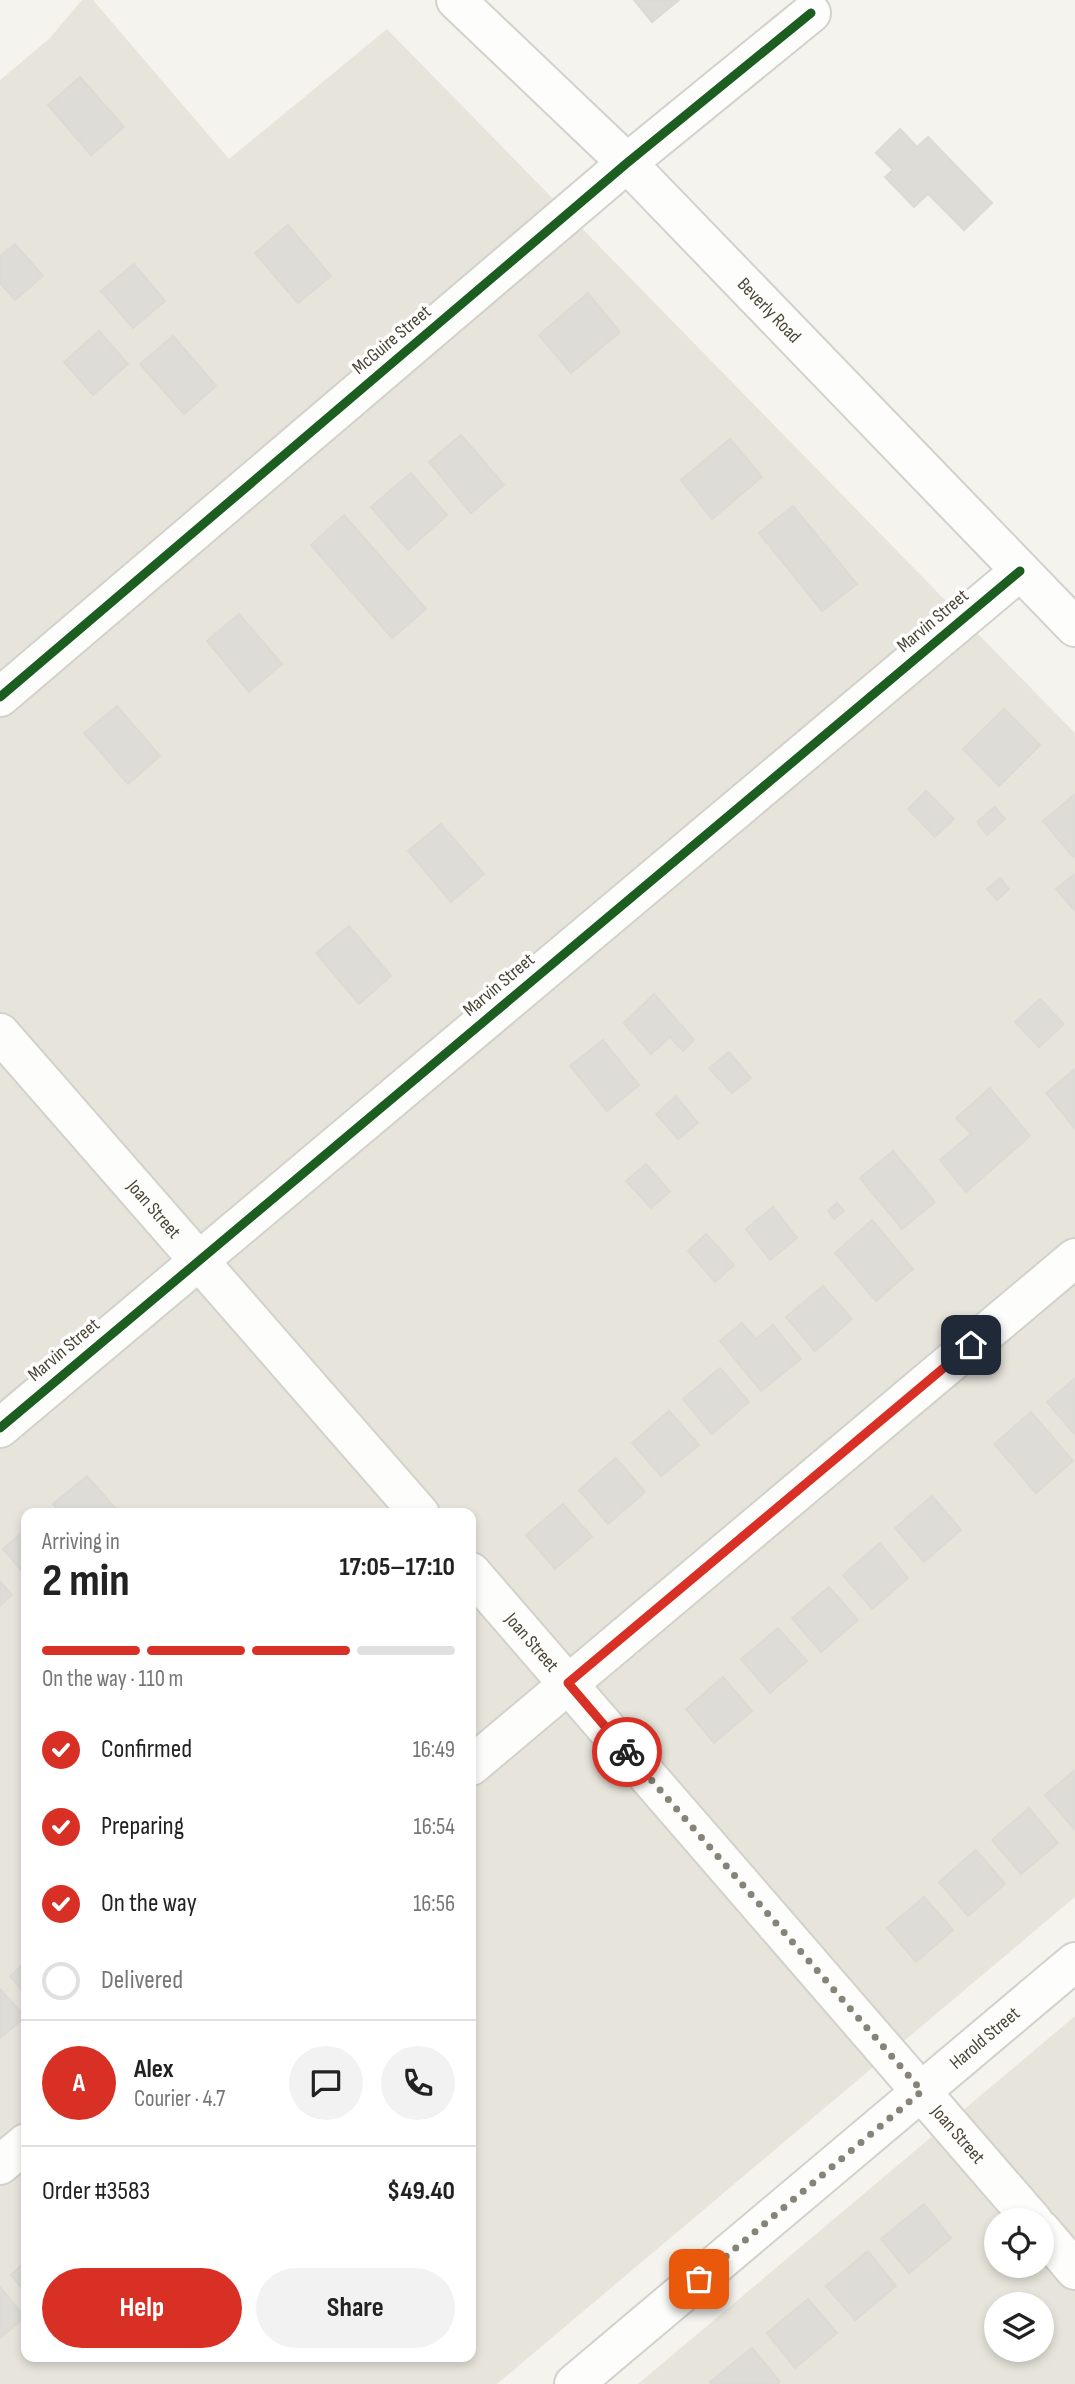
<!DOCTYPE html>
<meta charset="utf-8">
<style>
body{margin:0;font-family:"Sofia Sans Condensed",sans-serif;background:#f2f2f2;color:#222;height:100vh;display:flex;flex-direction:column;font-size:26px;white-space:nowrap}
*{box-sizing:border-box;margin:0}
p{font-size:23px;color:#767676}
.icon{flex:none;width:38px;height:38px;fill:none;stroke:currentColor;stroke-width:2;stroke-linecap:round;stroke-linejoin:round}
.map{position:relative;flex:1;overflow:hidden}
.side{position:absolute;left:21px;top:1508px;width:455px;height:854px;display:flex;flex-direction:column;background:#fff;border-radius:14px;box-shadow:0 4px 10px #0003}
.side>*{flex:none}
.fabs{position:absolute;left:984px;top:2208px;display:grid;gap:14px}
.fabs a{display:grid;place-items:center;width:70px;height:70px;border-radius:50%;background:#fff;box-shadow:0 4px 10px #0003;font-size:35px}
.pin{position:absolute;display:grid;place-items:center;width:60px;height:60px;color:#fff;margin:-30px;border-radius:14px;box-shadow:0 4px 10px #0006}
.courier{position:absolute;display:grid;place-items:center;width:70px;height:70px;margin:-35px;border:5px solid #d93025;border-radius:50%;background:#fff;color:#222;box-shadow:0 2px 9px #0007}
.overview em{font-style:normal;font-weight:700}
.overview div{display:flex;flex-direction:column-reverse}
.overview{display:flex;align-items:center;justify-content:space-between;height:119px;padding:0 21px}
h1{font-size:46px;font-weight:700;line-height:52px}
.bar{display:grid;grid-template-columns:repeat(4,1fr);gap:10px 7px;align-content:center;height:84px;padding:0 21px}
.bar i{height:9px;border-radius:5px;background:#e0e0e0}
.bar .active{background:#d93025}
.bar p{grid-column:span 4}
.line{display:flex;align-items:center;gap:18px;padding:0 21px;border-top:2px solid #e0e0e0}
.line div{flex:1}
.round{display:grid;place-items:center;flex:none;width:74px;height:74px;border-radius:37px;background:#f2f2f2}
ol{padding:0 21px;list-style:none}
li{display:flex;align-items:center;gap:21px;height:77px}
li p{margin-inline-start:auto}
li .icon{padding:7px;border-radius:50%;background:#d93025;color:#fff;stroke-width:4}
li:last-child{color:#767676}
li i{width:38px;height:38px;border:4px solid #e0e0e0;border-radius:50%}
.primary-button{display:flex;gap:14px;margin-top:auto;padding:14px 21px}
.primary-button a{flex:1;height:80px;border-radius:42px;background:#d93025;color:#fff;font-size:28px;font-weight:700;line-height:80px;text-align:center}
.primary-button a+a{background:#f2f2f2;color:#222}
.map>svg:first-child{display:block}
.residential{fill:#e7e5db;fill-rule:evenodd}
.building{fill:#dedcd6;stroke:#dcdad4;stroke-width:2}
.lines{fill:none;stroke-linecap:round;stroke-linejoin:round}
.minor-casing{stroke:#d2d1cb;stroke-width:42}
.minor{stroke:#fdfdfc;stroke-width:38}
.cycleway-casing{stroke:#fff;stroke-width:13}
.cycleway{stroke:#1b5e20;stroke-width:9}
.done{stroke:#868378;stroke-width:7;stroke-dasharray:0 12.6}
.route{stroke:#d93025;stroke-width:9}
.labels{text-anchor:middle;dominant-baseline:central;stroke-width:7;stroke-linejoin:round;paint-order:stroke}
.street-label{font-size:19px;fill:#4b4638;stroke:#fff}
</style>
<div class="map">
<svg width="1075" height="2384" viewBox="0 0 1075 2384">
<rect width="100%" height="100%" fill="#f4f3ee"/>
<!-- residential -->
<g class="residential">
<path d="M 82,0 L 93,0 L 229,159 L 387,29 L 1075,733 L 1075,1897 L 497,2384 L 0,2384 L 0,80 L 49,39 ZM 26,1514 L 471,1514 L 471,2357 L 26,2357 Z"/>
<path d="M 1075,2016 L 1075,2384 L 638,2384 ZM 996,2221 L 1041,2221 L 1041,2266 L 996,2266 ZM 996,2305 L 1041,2305 L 1041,2350 L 996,2350 Z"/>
</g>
<!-- building -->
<g class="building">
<path d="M 634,0 L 679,0 L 652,22 Z"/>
<path d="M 80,77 L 124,127 L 91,155 L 48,105 Z"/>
<path d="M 900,129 L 917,147 L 928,137 L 992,203 L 964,230 L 928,194 L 914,207 L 885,177 L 893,170 L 876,153 Z"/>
<path d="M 288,225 L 331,276 L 298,303 L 255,253 Z"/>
<path d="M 15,244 L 43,276 L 15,300 L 0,283 L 0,256 Z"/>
<path d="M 134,264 L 165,301 L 133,328 L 101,291 Z"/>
<path d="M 588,293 L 620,332 L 571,373 L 539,335 Z"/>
<path d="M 99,331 L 128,364 L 93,395 L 64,362 Z"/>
<path d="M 173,336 L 216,386 L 184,414 L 140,364 Z"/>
<path d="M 461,435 L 504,485 L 471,513 L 429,462 Z"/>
<path d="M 730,439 L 762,477 L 712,519 L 681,480 Z"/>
<path d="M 411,473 L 447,515 L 408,550 L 371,507 Z"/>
<path d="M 793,506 L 857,584 L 822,611 L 759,533 Z"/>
<path d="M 344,515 L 426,609 L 392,638 L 311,545 Z"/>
<path d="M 239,614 L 282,664 L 249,692 L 207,641 Z"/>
<path d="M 117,706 L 160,756 L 128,784 L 84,733 Z"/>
<path d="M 1004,709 L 1040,745 L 999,786 L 963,749 Z"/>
<path d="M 926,791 L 954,819 L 935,837 L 908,809 Z"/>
<path d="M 1075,794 L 1075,855 L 1073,857 L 1043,821 Z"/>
<path d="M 995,807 L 1005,819 L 987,835 L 977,822 Z"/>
<path d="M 441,824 L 484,874 L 451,902 L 408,851 Z"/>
<path d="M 1075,874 L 1075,911 L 1056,889 Z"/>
<path d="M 1000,878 L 1009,889 L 997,900 L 987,889 Z"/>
<path d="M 349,926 L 391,976 L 359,1004 L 316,953 Z"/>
<path d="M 654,994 L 694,1040 L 683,1051 L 670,1037 L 651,1054 L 624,1023 Z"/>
<path d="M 1040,999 L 1064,1024 L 1039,1047 L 1015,1022 Z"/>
<path d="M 603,1040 L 639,1085 L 607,1111 L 570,1066 Z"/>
<path d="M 729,1052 L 751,1078 L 732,1093 L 709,1068 Z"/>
<path d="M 1075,1069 L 1075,1129 L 1046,1093 Z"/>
<path d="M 990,1088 L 1030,1136 L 966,1192 L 940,1160 L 971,1134 L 956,1118 Z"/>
<path d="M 676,1096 L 698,1123 L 678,1139 L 656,1114 Z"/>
<path d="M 893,1151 L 935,1202 L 902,1229 L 860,1178 Z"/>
<path d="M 646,1164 L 670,1192 L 651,1208 L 626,1181 Z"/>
<path d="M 837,1203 L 844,1211 L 834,1219 L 828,1211 Z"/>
<path d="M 773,1207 L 797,1238 L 770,1260 L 746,1229 Z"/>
<path d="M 872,1220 L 913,1269 L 876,1301 L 835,1253 Z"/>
<path d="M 706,1234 L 734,1265 L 715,1282 L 688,1251 Z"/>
<path d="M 823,1286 L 852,1319 L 815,1351 L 786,1317 Z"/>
<path d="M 742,1323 L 756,1339 L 773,1325 L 801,1359 L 761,1391 L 720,1341 Z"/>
<path d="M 720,1368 L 749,1402 L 712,1434 L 683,1399 Z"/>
<path d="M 1075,1378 L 1075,1435 L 1047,1402 Z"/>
<path d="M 669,1411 L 699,1445 L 661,1476 L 632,1443 Z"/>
<path d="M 1031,1412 L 1073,1461 L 1036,1493 L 994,1444 Z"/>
<path d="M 616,1458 L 645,1492 L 608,1524 L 579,1490 Z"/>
<path d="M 87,1476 L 115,1508 L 108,1514 L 61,1514 L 53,1504 Z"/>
<path d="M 932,1496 L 961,1530 L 924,1562 L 895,1528 Z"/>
<path d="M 563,1504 L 592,1537 L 555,1569 L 526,1535 Z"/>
<path d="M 26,1529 L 26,1576 L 3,1549 Z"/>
<path d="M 880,1543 L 908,1578 L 872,1609 L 843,1575 Z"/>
<path d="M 0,1581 L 12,1595 L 0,1606 Z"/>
<path d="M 829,1587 L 858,1620 L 821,1652 L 792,1618 Z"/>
<path d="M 778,1628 L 807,1661 L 770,1693 L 741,1659 Z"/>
<path d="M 723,1677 L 752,1711 L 714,1743 L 686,1709 Z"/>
<path d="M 1075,1770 L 1075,1828 L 1074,1829 L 1045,1795 Z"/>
<path d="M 1029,1808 L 1058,1843 L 1021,1874 L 992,1840 Z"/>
<path d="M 976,1850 L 1005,1884 L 968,1916 L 939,1882 Z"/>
<path d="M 924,1897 L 953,1930 L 916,1962 L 887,1928 Z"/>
<path d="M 26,1962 L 26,1995 L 10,1976 Z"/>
<path d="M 0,1989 L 25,2017 L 0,2038 Z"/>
<path d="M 924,2204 L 951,2238 L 909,2273 L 881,2239 Z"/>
<path d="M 868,2251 L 896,2286 L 855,2320 L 826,2286 Z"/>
<path d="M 26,2261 L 26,2293 L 11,2275 Z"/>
<path d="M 0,2287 L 25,2317 L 0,2338 Z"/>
<path d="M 808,2299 L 837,2333 L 795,2368 L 767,2333 Z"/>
<path d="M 752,2348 L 780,2382 L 778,2384 L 712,2384 L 710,2382 Z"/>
</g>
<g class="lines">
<!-- minor casing -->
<g class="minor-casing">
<g id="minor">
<path id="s1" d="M 456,0 L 627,163 L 1075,627"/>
<path d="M 0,697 L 627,163 L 811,13"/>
<path id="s2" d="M 0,1033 L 420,1514"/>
<path d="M 0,1428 L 1020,571"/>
<path id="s3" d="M 471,1572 L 1033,2221"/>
<path d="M 471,1766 L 1075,1258"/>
<path d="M 0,2165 L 26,2143"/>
<path d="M 1041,2230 L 1075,2270"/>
<path id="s4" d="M 574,2384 L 1075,1962"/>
</g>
</g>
<!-- minor -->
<use href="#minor" class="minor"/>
<!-- cycleway casing -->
<g class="cycleway-casing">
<g id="cycleway">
<path d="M 0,697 L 627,163 L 811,13"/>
<path d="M 0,1428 L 1020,571"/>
</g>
</g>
<!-- cycleway -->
<use href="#cycleway" class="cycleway"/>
</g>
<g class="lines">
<!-- done -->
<path class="done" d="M 627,1752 L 922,2091 L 699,2279"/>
<!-- route -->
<path class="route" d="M 627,1752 L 568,1683 L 971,1345"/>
</g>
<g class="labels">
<!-- street labels -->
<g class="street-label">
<text stroke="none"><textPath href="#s1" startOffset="441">Beverly Road</textPath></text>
<text transform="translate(392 340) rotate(-40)">McGuire Street</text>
<text transform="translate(933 621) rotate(-40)">Marvin Street</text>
<text transform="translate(499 985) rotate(-40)">Marvin Street</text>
<text stroke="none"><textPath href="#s2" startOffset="234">Joan Street</textPath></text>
<text transform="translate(64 1350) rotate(-40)">Marvin Street</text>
<text stroke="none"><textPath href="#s3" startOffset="93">Joan Street</textPath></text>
<text stroke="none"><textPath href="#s4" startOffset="537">Harold Street</textPath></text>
<text stroke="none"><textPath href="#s3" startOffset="744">Joan Street</textPath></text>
</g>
</g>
</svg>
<div class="fabs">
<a><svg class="icon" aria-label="locate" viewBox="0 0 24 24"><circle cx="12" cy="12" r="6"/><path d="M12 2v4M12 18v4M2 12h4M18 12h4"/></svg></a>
<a><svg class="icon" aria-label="layers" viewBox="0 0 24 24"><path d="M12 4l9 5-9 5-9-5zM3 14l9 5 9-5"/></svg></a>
</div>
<div class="pin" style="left:699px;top:2279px;background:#ea580c"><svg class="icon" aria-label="bag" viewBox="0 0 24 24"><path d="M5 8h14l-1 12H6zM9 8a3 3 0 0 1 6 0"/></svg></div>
<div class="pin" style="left:971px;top:1345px;background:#1f2937"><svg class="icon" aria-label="home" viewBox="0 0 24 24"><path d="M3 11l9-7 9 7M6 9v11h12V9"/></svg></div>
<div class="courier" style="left:627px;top:1752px"><svg class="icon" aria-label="bike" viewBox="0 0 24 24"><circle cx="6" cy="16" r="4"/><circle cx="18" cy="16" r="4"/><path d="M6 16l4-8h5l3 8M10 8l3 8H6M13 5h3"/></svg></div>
<section class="side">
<div class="overview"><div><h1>2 min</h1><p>Arriving in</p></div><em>17:05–17:10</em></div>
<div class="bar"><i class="active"></i><i class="active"></i><i class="active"></i><i></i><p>On the way · 110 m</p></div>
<ol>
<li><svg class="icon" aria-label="check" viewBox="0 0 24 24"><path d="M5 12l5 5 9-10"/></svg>Confirmed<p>16:49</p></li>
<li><svg class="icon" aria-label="check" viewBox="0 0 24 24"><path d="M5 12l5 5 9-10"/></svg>Preparing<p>16:54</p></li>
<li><svg class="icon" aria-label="check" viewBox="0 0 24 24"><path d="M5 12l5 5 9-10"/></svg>On the way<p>16:56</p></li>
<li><i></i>Delivered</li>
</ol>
<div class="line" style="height:126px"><b class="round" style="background:#d93025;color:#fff">A</b><div><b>Alex</b><p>Courier · 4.7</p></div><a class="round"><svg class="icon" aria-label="chat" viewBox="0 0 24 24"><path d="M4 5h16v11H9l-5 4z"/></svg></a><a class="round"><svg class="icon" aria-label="phone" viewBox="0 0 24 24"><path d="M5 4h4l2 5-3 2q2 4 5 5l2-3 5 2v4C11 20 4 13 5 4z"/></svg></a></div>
<div class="line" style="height:91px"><div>Order #3583</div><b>$49.40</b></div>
<div class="primary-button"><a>Help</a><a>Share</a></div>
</section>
</div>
